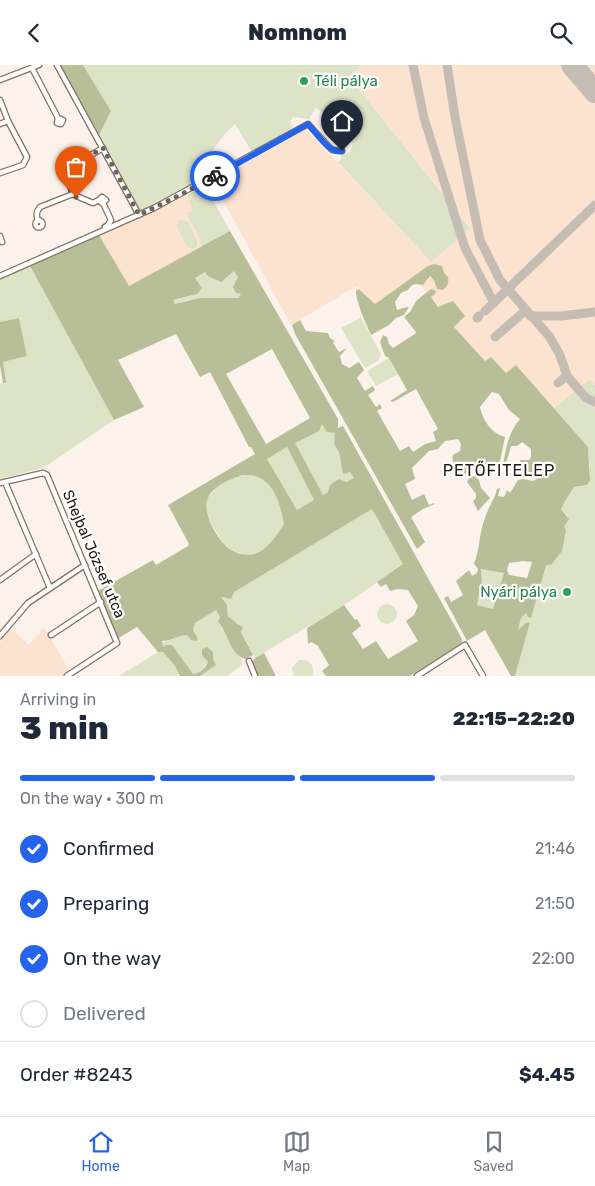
<!DOCTYPE html>
<meta charset="utf-8">
<style>
body{margin:0;font-family:Rubik,sans-serif;background:#f6f6f7;color:#1f2937;height:100vh;display:flex;flex-direction:column;font-size:19px;white-space:nowrap}
*{box-sizing:border-box;margin:0}
p{font-size:16px;color:#747a83}
.icon{flex:none;width:28px;height:28px;fill:none;stroke:currentColor;stroke-width:2;stroke-linecap:round;stroke-linejoin:round}
.map{position:relative;height:611px;overflow:hidden}
.panel{display:flex;flex-direction:column;background:#fff;flex:1}
.panel>*{flex:none}
.pin{position:absolute;display:grid;place-items:center;width:42px;height:42px;color:#fff;margin:-51px -21px;border-radius:50% 50% 50% 0;rotate:-45deg;box-shadow:0 0 5px #0007}
.pin .icon{rotate:45deg}
.courier{position:absolute;display:grid;place-items:center;width:50px;height:50px;margin:-25px;border:4px solid #2563eb;border-radius:50%;background:#fff;color:#222;box-shadow:0 1px 6px #0007}
.summary em{font-style:normal;font-weight:800}
.summary div{display:flex;flex-direction:column-reverse}
.summary{display:flex;align-items:center;justify-content:space-between;height:85px;padding:0 20px}
h1{font-size:32px;font-weight:800;line-height:38px}
.bar{display:grid;grid-template-columns:repeat(4,1fr);gap:8px 5px;align-content:center;height:60px;padding:0 20px}
.bar i{height:6px;border-radius:4px;background:#e0e1e3}
.bar .current{background:#2563eb}
.bar p{grid-column:span 4}
.line{display:flex;align-items:center;gap:12px;padding:0 20px;border-top:1px solid #e0e1e3}
.line div{flex:1}
ol{padding:0 20px;list-style:none}
li{display:flex;align-items:center;gap:15px;height:55px}
li p{margin-inline-start:auto}
li .icon{padding:5px;border-radius:50%;background:#2563eb;color:#fff;stroke-width:4}
li:last-child{color:#747a83}
li i{width:28px;height:28px;border:2px solid #e0e1e3;border-radius:50%}
header{display:flex;justify-content:space-between;align-items:center;height:65px;padding:0 20px;background:#fff;font-size:22px;font-weight:800}
.menu{display:flex;justify-content:space-around;align-items:center;height:70px;border-top:1px solid #e0e1e3;background:#fff;font-size:14px;color:#747a83}
.menu a{display:grid;justify-items:center;gap:2px}
.menu .current{color:#2563eb}
.map>svg:first-child{display:block}
.built{fill:#fbe3d0}
.green{fill:#dde3c7}
.forest{fill:#b8bf98;fill-rule:evenodd}
.lines{fill:none;stroke-linecap:round;stroke-linejoin:round}
.taxiway{stroke:#c5bcb4;stroke-width:9}
.runway{stroke:#c5bcb4;stroke-width:22}
.minor-casing{stroke:#857161;stroke-width:7}
.minor{stroke:#fff;stroke-width:4.5}
.done{stroke:#6e655f;stroke-width:5;stroke-dasharray:0 9}
.route{stroke:#2563eb;stroke-width:6}
.leisure-dot{fill:#2e9e5b;stroke:#fff;stroke-width:2}
.labels{text-anchor:middle;dominant-baseline:central;stroke-width:4.5;stroke-linejoin:round;paint-order:stroke}
.leisure-label{font-size:15px;fill:#27864d;stroke:#fff;text-anchor:start}
.street-label{font-size:15px;fill:#211913;stroke:#fff}
.neighbourhood-label{font-size:16px;letter-spacing:1px;fill:#211913;stroke:#fff}
</style>
<header><svg class="icon" aria-label="back" viewBox="0 0 24 24"><path d="M15 5l-7 7 7 7"/></svg>Nomnom<svg class="icon" aria-label="search" viewBox="0 0 24 24"><circle cx="10" cy="10" r="6"/><path d="M15 15l6 6"/></svg></header>
<div class="map">
<svg width="595" height="611" viewBox="0 0 595 611">
<rect width="100%" height="100%" fill="#fcf2eb"/>
<!-- built -->
<g class="built">
<path d="M 362,0 L 595,0 L 595,319 L 590,314 L 554,343 L 516,300 L 506,309 L 491,292 L 486,297 L 454,262 L 414,211 L 375,239 L 357,221 L 291,260 L 213,117 L 306,64 L 431,197 L 470,162 L 349,12 Z"/>
<path d="M 205,121 L 230,166 L 129,221 L 99,170 L 188,130 L 190,128 Z"/>
<path d="M 44,562 L 70,607 L 64,611 L 0,611 L 0,577 L 11,564 L 29,580 Z"/>
</g>
<!-- green -->
<g class="green">
<path d="M 83,0 L 362,0 L 349,12 L 470,163 L 431,197 L 338,97 L 342,93 L 340,91 L 350,87 L 353,79 L 330,53 L 316,43 L 309,54 L 293,52 L 290,57 L 293,62 L 253,89 L 235,59 L 224,70 L 209,90 L 202,93 L 199,109 L 204,112 L 204,116 L 139,147 L 99,70 L 111,46 Z"/>
<path d="M 205,121 L 230,166 L 202,182 L 199,176 L 201,175 L 187,149 L 192,146 L 188,130 L 190,128 Z"/>
<path d="M 181,154 L 188,157 L 197,176 L 197,181 L 194,184 L 187,182 L 177,162 L 178,156 Z"/>
<path d="M 30,201 L 114,355 L 43,403 L 0,414 L 0,319 L 5,317 L 3,297 L 27,291 L 19,253 L 0,257 L 0,215 Z"/>
<path d="M 205,206 L 235,206 L 238,213 L 241,229 L 238,233 L 200,233 L 175,239 L 173,235 L 197,229 L 195,213 Z"/>
<path d="M 361,253 L 381,289 L 379,295 L 365,303 L 341,263 Z"/>
<path d="M 389,293 L 398,309 L 376,321 L 367,306 Z"/>
<path d="M 590,314 L 595,320 L 595,611 L 515,611 L 530,559 L 518,565 L 521,553 L 526,548 L 531,553 C 540,523 549,480 569,455 L 567,450 L 561,444 L 565,436 L 574,422 L 585,421 L 590,405 L 588,382 L 554,343 Z"/>
<path d="M 322,359 L 336,368 L 334,379 L 339,387 L 343,409 L 350,406 L 354,413 L 322,430 L 294,378 L 318,366 Z"/>
<path d="M 287,382 L 314,435 L 297,445 L 267,394 Z"/>
<path d="M 242,410 C 247,410 254,410 258,412 C 276,420 280,441 284,459 L 271,479 L 255,489 L 247,490 L 232,486 L 221,475 L 206,450 L 207,434 L 219,420 Z"/>
<path d="M 372,444 L 404,499 L 344,540 L 255,593 L 238,560 L 228,552 L 227,540 L 220,532 L 231,534 L 233,527 Z"/>
<path d="M 481,503 L 504,508 L 494,544 L 477,540 L 482,518 Z"/>
<circle cx="387" cy="549" r="10"/>
<path d="M 216,545 L 220,552 L 218,557 L 235,586 L 241,593 L 242,600 L 227,611 L 200,611 L 212,602 L 213,603 L 202,590 L 208,597 L 204,603 L 196,609 L 193,609 L 163,581 L 162,578 L 182,570 L 187,570 L 191,575 L 196,576 L 193,564 L 195,558 Z"/>
<path d="M 158,587 L 163,587 L 175,601 L 180,611 L 119,611 Z"/>
<path d="M 299,595 C 309,593 316,601 312,611 L 294,611 L 292,603 Z"/>
</g>
<!-- forest -->
<g class="forest">
<path d="M 60,0 L 83,0 L 111,46 L 99,70 Z"/>
<path d="M 230,166 L 338,354 L 338,363 L 343,361 L 461,572 L 463,579 L 410,611 L 326,611 L 322,606 L 329,600 L 318,581 L 311,577 L 308,579 L 307,563 L 344,540 L 355,555 L 357,554 L 361,561 L 352,568 L 363,584 L 376,576 L 388,594 L 418,576 L 406,556 L 414,550 L 418,541 L 408,525 L 398,524 L 390,526 L 386,519 L 381,522 L 377,517 L 403,499 L 372,444 L 234,527 L 231,534 L 221,532 L 227,540 L 228,552 C 234,554 236,560 243,562 L 241,567 L 253,590 L 245,594 C 230,589 228,568 218,557 L 220,552 L 216,545 L 195,558 L 193,565 L 198,574 L 196,576 L 191,575 L 187,570 C 178,570 172,576 162,576 L 163,581 L 165,582 L 165,580 L 172,580 L 193,609 C 199,609 206,603 208,597 L 202,590 L 202,584 L 207,582 L 213,587 L 213,594 L 216,600 L 200,611 L 180,611 L 175,601 L 163,587 L 158,587 L 137,562 L 117,574 L 98,526 L 153,495 L 156,500 L 188,481 L 189,479 L 168,440 L 255,389 L 251,382 L 249,382 L 210,307 L 200,312 L 176,269 L 118,295 L 144,342 L 114,355 L 30,201 L 99,170 L 129,221 ZM 234,206 L 238,212 L 233,222 L 236,228 L 241,229 L 238,233 L 200,233 L 175,239 L 173,235 L 197,229 L 202,223 L 195,213 L 205,207 L 208,211 L 221,217 ZM 272,284 L 310,353 L 266,379 L 226,309 ZM 322,359 L 327,367 L 335,368 L 334,379 L 339,387 L 343,409 L 350,407 L 354,413 L 346,417 L 339,414 L 330,420 L 328,427 L 323,430 L 295,378 L 319,366 ZM 287,382 L 314,435 L 297,445 L 267,394 ZM 242,410 C 247,410 254,410 258,412 C 276,420 280,441 284,459 C 276,471 269,483 255,489 C 249,491 238,489 233,486 C 219,479 201,448 208,433 C 214,420 230,415 242,410 Z"/>
<path d="M 434,199 L 442,201 L 444,208 L 448,212 C 449,217 448,222 442,225 L 437,224 L 434,215 L 430,211 L 423,220 L 415,219 L 411,221 L 408,225 L 401,228 L 395,237 L 397,245 L 407,242 L 409,242 L 404,250 L 396,253 L 389,260 L 371,270 C 367,261 355,235 356,226 L 359,224 L 375,239 L 428,201 Z"/>
<path d="M 431,224 L 436,226 L 435,229 L 431,232 L 438,242 L 453,236 L 465,251 L 454,262 L 485,296 L 491,292 L 506,308 L 516,300 L 588,382 L 590,415 C 587,423 581,420 574,422 L 565,436 L 561,444 L 569,454 L 564,462 L 566,465 L 562,486 L 551,500 L 549,499 L 546,501 L 531,553 L 528,552 L 526,548 L 521,553 L 518,565 L 526,558 L 530,558 L 515,611 L 511,611 L 485,565 L 467,576 L 444,533 L 448,531 L 451,537 L 463,530 L 456,516 L 469,505 L 472,511 L 477,508 L 478,504 L 474,499 C 480,484 479,468 485,453 C 488,442 495,434 497,424 L 500,423 L 498,431 L 504,432 L 507,425 L 510,428 L 518,415 L 523,414 L 533,416 L 537,414 L 535,409 L 520,404 L 520,395 L 529,395 L 531,392 L 531,384 L 522,377 L 517,381 L 511,381 L 505,402 L 503,400 C 506,383 508,368 520,354 L 509,345 L 499,329 L 492,327 L 480,342 C 482,354 492,369 505,372 L 499,401 L 496,402 L 483,399 L 474,403 L 469,400 L 466,409 L 463,410 C 457,405 451,398 453,390 L 460,386 L 461,379 L 458,374 L 445,376 L 438,384 L 429,386 L 412,403 L 415,414 L 405,419 L 412,435 L 424,429 L 429,440 L 434,438 L 435,439 L 423,444 L 411,452 L 425,477 L 417,484 L 295,269 L 292,260 L 300,255 L 306,266 L 328,268 L 330,273 L 335,276 L 333,278 L 339,287 L 347,283 L 340,291 L 342,299 L 349,303 L 359,297 L 364,305 L 357,313 L 365,326 L 373,321 L 375,325 L 368,330 L 376,342 L 380,339 L 382,343 L 377,346 L 400,386 L 409,381 L 413,387 L 425,379 L 436,376 L 433,367 L 438,364 L 416,324 L 393,337 L 390,336 L 407,325 L 389,293 L 385,291 L 380,277 L 383,270 L 387,272 L 389,279 L 393,283 L 415,269 L 416,267 L 404,252 L 410,247 L 416,236 ZM 523,496 L 532,497 L 527,513 L 509,510 L 507,505 L 509,498 ZM 481,504 L 504,508 L 493,544 L 477,540 L 482,518 Z"/>
<path d="M 19,253 L 27,291 L 3,297 L 6,318 L 3,318 L 0,300 L 0,257 Z"/>
<path d="M 474,411 L 479,415 L 481,423 L 490,433 L 478,446 L 473,436 L 476,433 L 476,429 L 467,417 L 469,413 Z"/>
<path d="M 264,588 L 275,609 L 275,611 L 256,611 L 251,599 L 255,593 Z"/>
</g>
<g class="lines">
<!-- taxiway -->
<g class="taxiway">
<path d="M 413,0 L 424,53 L 465,183 L 494,238"/>
<path d="M 447,0 L 455,52 L 480,175 L 500,215 L 549,271 L 560,290 L 567,311 L 586,333 L 595,337"/>
<path d="M 485,246 L 595,140"/>
<path d="M 530,251 L 561,251 L 595,247"/>
<path d="M 477,253 L 479,251"/>
<path d="M 495,272 L 526,245"/>
<path d="M 558,318 L 567,311"/>
</g>
<!-- runway -->
<path class="runway" d="M 572,0 L 595,27"/>
<!-- minor casing -->
<g class="minor-casing">
<g id="minor">
<path d="M 57,0 L 139,150"/>
<path d="M 32,3 L 58,53 L 63,55 L 61,59 L 57,58 L 58,53"/>
<path d="M 0,15 L 39,0"/>
<path d="M 0,35 L 8,56 L 27,92 L 23,100 L 0,108"/>
<path d="M 0,59 L 8,56"/>
<path d="M 99,135 L 102,138 L 106,135 L 102,132 L 99,135 L 93,138 L 74,130 L 67,115 L 66,109 L 72,101 L 103,83"/>
<path d="M 103,138 L 111,155 L 108,160 L 105,162"/>
<circle cx="39" cy="159" r="3.5"/>
<path d="M 38,156 C 36,150 36,147 40,142 L 73,129"/>
<path d="M 0,171 L 2,177"/>
<path d="M 0,211 L 154,143 L 308,59 L 332,85 L 342,86"/>
<path d="M 5,417 L 50,523"/>
<path d="M 0,418 L 43,408 L 47,410 L 117,578 L 67,611"/>
<path d="M 0,515 L 36,489"/>
<path d="M 51,570 L 101,537"/>
<path d="M 0,571 L 28,538 L 85,500"/>
<path d="M 249,596 L 255,611"/>
<path d="M 417,611 L 465,580 L 483,611"/>
</g>
</g>
<!-- minor -->
<use href="#minor" class="minor"/>
</g>
<g class="lines">
<!-- done -->
<path class="done" d="M 76,132 C 69,126 65,114 67,106 L 72,101 L 103,83 L 139,150 L 184,128 L 215,111"/>
<!-- route -->
<path class="route" d="M 215,111 L 308,59 C 317,68 329,89 342,86"/>
</g>
<!-- markers -->
<g class="leisure-dot">
<circle cx="304" cy="16" r="5"/>
<circle cx="567" cy="527" r="5"/>
</g>
<g class="labels">
<!-- leisure labels -->
<g class="leisure-label">
<text x="314" y="16">Téli pálya</text>
<text x="557" y="527" text-anchor="end">Nyári pálya</text>
</g>
<!-- street labels -->
<g class="street-label">
<text transform="translate(94 489) rotate(67)">Shejbal József utca</text>
</g>
<!-- neighbourhood labels -->
<g class="neighbourhood-label">
<text x="499" y="405">PETŐFITELEP</text>
</g>
</g>
</svg>
<div class="pin" style="left:76px;top:132px;background:#ea580c"><svg class="icon" aria-label="bag" viewBox="0 0 24 24"><path d="M5 8h14l-1 12H6zM9 8a3 3 0 0 1 6 0"/></svg></div>
<div class="pin" style="left:342px;top:86px;background:#1f2937"><svg class="icon" aria-label="home" viewBox="0 0 24 24"><path d="M3 11l9-7 9 7M6 9v11h12V9"/></svg></div>
<div class="courier" style="left:215px;top:111px"><svg class="icon" aria-label="bike" viewBox="0 0 24 24"><circle cx="6" cy="16" r="4"/><circle cx="18" cy="16" r="4"/><path d="M6 16l4-8h5l3 8M10 8l3 8H6M13 5h3"/></svg></div>
</div>
<section class="panel">
<div class="summary"><div><h1>3 min</h1><p>Arriving in</p></div><em>22:15–22:20</em></div>
<div class="bar"><i class="current"></i><i class="current"></i><i class="current"></i><i></i><p>On the way · 300 m</p></div>
<ol>
<li><svg class="icon" aria-label="check" viewBox="0 0 24 24"><path d="M5 12l5 5 9-10"/></svg>Confirmed<p>21:46</p></li>
<li><svg class="icon" aria-label="check" viewBox="0 0 24 24"><path d="M5 12l5 5 9-10"/></svg>Preparing<p>21:50</p></li>
<li><svg class="icon" aria-label="check" viewBox="0 0 24 24"><path d="M5 12l5 5 9-10"/></svg>On the way<p>22:00</p></li>
<li><i></i>Delivered</li>
</ol>
<div class="line" style="height:65px"><div>Order #8243</div><b>$4.45</b></div>
</section>
<nav class="menu">
<a class="current"><svg class="icon" aria-label="home" viewBox="0 0 24 24"><path d="M3 11l9-7 9 7M6 9v11h12V9"/></svg>Home</a>
<a><svg class="icon" aria-label="map" viewBox="0 0 24 24"><path d="M3 6l6-2 6 2 6-2v14l-6 2-6-2-6 2zM9 4v14M15 6v14"/></svg>Map</a>
<a><svg class="icon" aria-label="saved" viewBox="0 0 24 24"><path d="M7 4h10v16l-5-4-5 4z"/></svg>Saved</a>
</nav>
